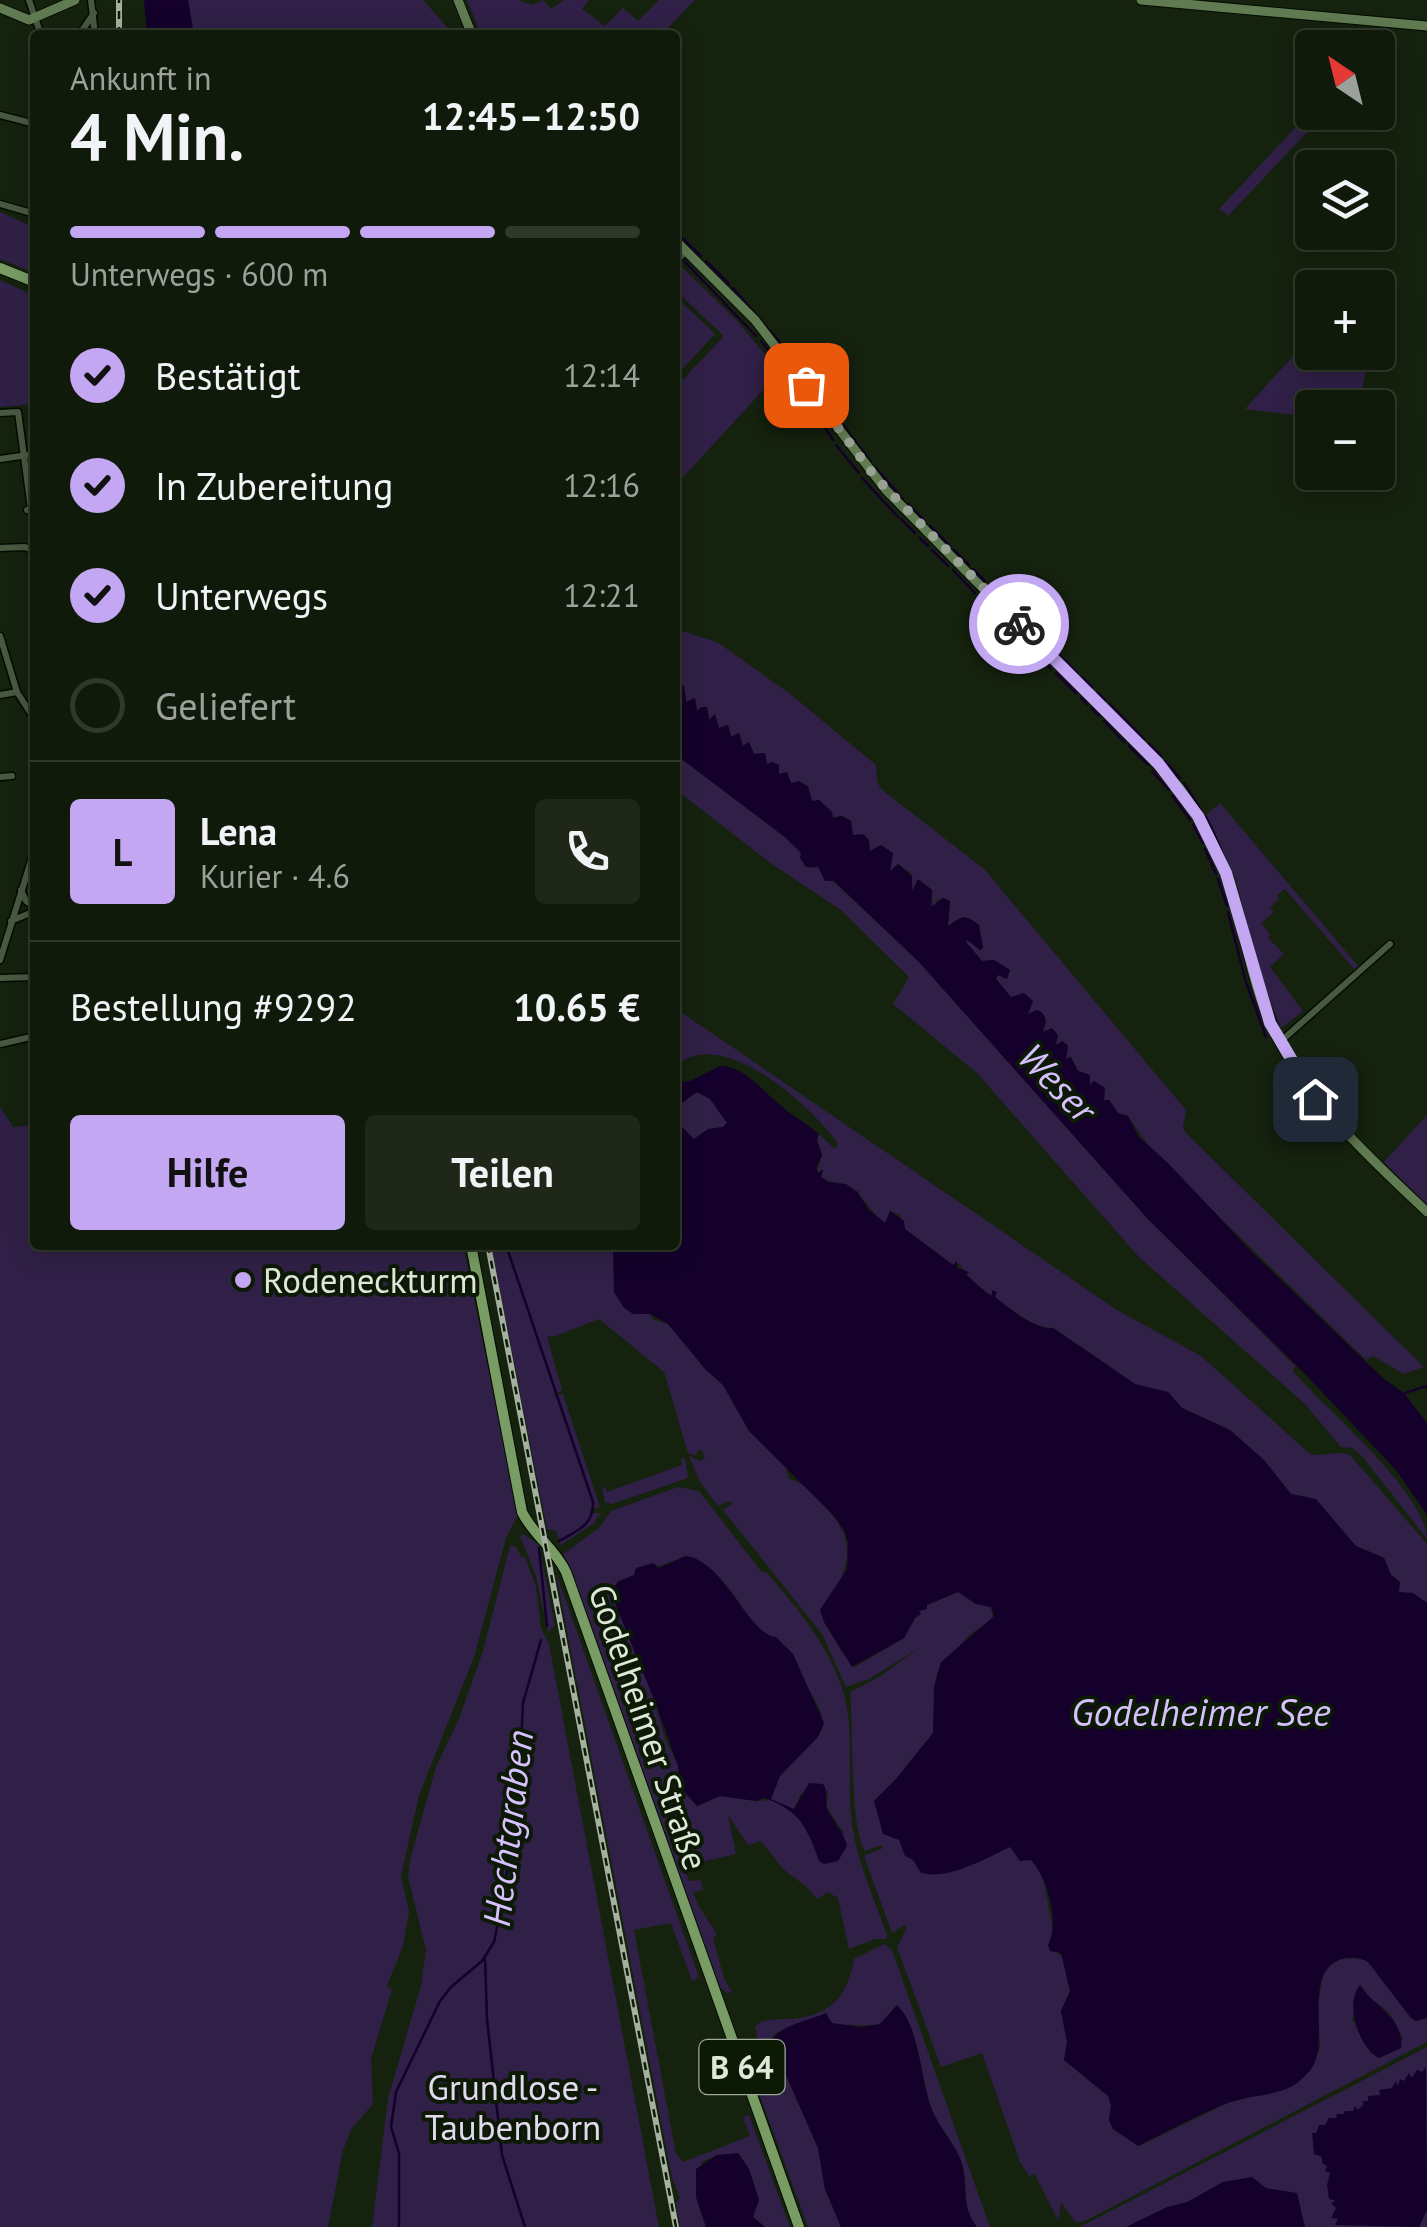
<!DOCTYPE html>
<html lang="de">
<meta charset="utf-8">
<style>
body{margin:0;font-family:"PT Sans",sans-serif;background:#1e2718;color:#f1f3f6;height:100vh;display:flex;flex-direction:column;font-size:38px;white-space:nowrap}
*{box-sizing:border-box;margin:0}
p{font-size:32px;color:#9ca19c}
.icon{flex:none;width:55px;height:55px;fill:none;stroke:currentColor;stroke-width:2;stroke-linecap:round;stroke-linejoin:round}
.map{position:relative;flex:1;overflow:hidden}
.drawer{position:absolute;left:30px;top:30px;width:650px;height:1220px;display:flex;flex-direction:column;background:#101a0a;border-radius:10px;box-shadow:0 5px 25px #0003,0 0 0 2px #30382b}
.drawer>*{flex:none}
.needle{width:65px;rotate:325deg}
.buttons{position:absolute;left:1295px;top:30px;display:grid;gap:20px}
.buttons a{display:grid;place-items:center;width:100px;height:100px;border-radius:10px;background:#101a0a;box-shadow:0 5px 25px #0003,0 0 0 2px #30382b;font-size:50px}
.pin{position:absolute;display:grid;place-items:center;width:85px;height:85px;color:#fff;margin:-42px;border-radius:20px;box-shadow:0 5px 15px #0006}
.courier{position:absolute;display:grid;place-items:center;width:100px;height:100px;margin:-50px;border:8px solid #c3a7f2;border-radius:50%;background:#fff;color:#222;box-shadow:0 2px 12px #0007}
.head em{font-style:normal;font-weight:800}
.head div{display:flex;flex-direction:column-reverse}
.head{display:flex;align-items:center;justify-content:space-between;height:170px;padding:0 40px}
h1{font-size:65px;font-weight:800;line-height:75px}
.bar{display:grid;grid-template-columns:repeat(4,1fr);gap:15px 10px;align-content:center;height:120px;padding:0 40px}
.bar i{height:12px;border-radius:8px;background:#30382b}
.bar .current{background:#c3a7f2}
.bar p{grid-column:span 4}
.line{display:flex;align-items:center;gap:25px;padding:0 40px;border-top:2px solid #30382b}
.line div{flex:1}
.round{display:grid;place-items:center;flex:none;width:105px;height:105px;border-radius:10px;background:#1e2718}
ol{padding:0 40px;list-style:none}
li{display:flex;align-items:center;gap:30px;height:110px}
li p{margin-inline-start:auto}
li .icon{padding:10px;border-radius:50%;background:#c3a7f2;color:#111;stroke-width:4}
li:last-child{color:#9ca19c}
li i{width:55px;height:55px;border:5px solid #30382b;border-radius:50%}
.button{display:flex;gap:20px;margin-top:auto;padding:20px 40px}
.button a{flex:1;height:115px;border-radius:10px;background:#c3a7f2;color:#111;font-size:40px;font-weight:800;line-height:115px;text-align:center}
.button a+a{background:#1e2718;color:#f1f3f6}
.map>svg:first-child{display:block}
.green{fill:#302047;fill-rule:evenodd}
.water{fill:#14002b;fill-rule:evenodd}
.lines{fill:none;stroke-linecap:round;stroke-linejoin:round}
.stream{stroke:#14002b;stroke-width:2.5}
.street-casing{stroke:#030c00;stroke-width:9}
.secondary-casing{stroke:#030c00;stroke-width:11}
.primary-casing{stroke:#030c00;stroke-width:12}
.street{stroke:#495941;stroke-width:6}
.secondary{stroke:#607a52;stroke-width:9}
.primary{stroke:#789c64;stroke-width:10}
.rail-casing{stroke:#a6b0a1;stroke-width:6}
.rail{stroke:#0c1905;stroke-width:2.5;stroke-dasharray:8;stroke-linecap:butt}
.done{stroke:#98a292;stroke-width:10;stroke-dasharray:0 18}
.route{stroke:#c3a7f2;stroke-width:12}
.poi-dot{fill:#c3a7f2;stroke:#0c1905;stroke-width:4}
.labels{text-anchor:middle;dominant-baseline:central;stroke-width:8;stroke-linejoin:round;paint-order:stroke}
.shield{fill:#0c1905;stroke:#9fa999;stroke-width:2.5}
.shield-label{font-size:32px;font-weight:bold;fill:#dee7d9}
.poi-label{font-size:35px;fill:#dee7d9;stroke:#0c1905;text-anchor:start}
.street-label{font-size:35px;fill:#dee7d9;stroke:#0c1905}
.park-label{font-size:35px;fill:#e1daef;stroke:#0c1905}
.water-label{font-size:38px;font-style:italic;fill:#d6c1fe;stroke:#0c1905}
</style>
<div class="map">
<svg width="1427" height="2227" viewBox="0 0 1427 2227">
<rect width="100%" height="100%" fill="#15220e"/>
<!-- green -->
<g class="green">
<path d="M 188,0 L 423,0 L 454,35 L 194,35 Z"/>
<path d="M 467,0 L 518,0 L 533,5 L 543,0 L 551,9 L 564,0 L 589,0 L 582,9 L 605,26 L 623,8 L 638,21 L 659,0 L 695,0 L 661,35 L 481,35 Z"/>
<path d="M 1312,110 L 1325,113 L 1228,216 L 1219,209 Z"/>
<path d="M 0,212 L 31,226 L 35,273 L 0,259 Z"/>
<path d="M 680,265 L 738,322 L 780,372 L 675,486 L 675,388 L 724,336 L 675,290 L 675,271 Z"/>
<path d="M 0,280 L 35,296 L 35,404 L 0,407 Z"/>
<path d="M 675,296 L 715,334 L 675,377 Z"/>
<path d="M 1312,335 L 1312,352 L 1369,353 L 1359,407 L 1312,408 L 1312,417 L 1245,409 Z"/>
<path d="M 675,629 L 717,642 L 789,693 L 876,765 L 877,781 L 881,789 L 984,869 L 1186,1110 L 1183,1127 L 1186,1133 L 1424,1367 L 1404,1374 L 1373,1356 L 1366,1360 L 1152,1151 L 1128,1116 L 1118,1113 L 1109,1100 L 1104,1100 L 1105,1088 L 1094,1081 L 1090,1085 L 1090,1075 L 1078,1071 L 1071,1057 L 1066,1059 L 1068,1045 L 1062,1041 L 1056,1047 L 1058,1035 L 1052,1029 L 1043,1032 L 1047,1021 L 1037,1010 L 1028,1014 L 1032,1001 L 1024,994 L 1011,997 L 996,979 L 998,975 L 1007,979 L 1010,970 L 994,960 L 982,961 L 965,941 L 967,939 L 980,950 L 983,948 L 979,925 C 963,913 961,917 948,926 L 950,901 L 943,898 L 937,900 L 933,908 L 932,890 L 919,880 L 913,892 L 911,873 L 898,864 L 890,871 L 893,853 L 881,845 L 870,851 L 869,840 L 863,834 L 853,836 L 851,821 L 842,816 L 832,817 L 832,812 L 819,800 L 812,801 L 808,786 L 799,781 L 791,784 L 787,772 L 778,775 L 778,765 L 773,762 L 767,764 L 765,753 L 754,754 L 749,742 L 743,746 L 739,733 L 732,738 L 728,725 L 719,728 L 715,714 L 709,720 L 707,707 L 702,707 L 698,711 L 695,699 L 687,702 L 684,686 L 675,681 Z"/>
<path d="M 675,754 L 786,838 L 802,853 L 810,868 L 818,867 L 919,962 L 1147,1218 L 1295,1366 L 1293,1371 C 1324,1408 1427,1493 1427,1539 L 1362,1456 L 1352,1448 L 1341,1447 L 1304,1403 L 1139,1257 L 976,1072 L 893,1004 L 909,977 L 842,911 L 769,862 L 675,789 Z"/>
<path d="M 1220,803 L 1359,967 L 1355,970 L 1285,889 L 1277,895 L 1279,899 L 1270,907 L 1274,912 L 1261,923 L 1271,935 L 1268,938 L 1284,954 L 1270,967 L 1303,1011 L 1281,1028 L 1261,976 L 1235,877 L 1206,815 Z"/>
<path d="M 675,1008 L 1117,1310 L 1201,1356 L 1309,1453 C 1320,1459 1336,1449 1350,1455 L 1427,1544 L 1427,1603 L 1413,1594 L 1398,1592 L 1397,1579 L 1391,1575 L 1384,1558 L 1356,1546 L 1308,1497 L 1291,1494 L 1264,1460 L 1230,1430 L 1182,1408 L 1168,1393 L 1135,1384 L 1054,1328 C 1035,1329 1010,1309 995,1297 L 996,1292 L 992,1296 C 979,1287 965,1275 959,1263 L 953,1265 L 904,1228 L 900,1215 L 890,1211 L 886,1224 C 872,1213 868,1204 858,1193 C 847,1181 833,1185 821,1177 L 823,1170 L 817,1173 L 822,1155 L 817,1140 L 819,1134 L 835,1149 L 838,1144 C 811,1105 720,1023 675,1067 Z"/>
<path d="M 697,1092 L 710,1099 L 727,1118 L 727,1123 L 723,1127 L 708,1129 L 694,1139 L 679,1124 L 675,1108 Z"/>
<path d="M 0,1107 L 13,1127 L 35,1125 L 35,1245 L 463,1245 L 518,1515 L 506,1538 L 474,1657 L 419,1795 L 401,1876 L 409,1912 L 403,1946 L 387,1986 L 392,1989 L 371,2059 L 373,2104 L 352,2128 L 343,2150 L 328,2227 L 0,2227 Z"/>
<path d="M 1427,1115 L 1427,1205 L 1384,1162 Z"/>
<path d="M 491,1245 L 613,1245 L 614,1263 L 654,1320 L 668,1324 L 706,1370 L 723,1385 L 749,1431 L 786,1467 L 789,1479 C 804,1482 814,1494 825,1507 C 867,1550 839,1576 824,1622 L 842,1652 L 855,1667 L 904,1638 L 919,1611 L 927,1609 L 927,1605 L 958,1592 L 976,1604 L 991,1607 L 993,1619 L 969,1635 L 937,1673 L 933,1733 L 896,1779 L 874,1801 L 890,1835 L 899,1840 L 905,1852 L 982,1860 L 1010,1847 L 1031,1860 L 1042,1872 L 1057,1952 L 1064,1959 L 1070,1991 L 1061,2011 L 1067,2042 L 1064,2060 L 1108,2096 L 1111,2106 L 1109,2120 L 1113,2129 L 1139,2146 L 1228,2103 L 1297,2083 L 1320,2049 L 1318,2005 L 1323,1974 L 1328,1966 L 1341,1959 L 1362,1958 L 1369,1962 L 1411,2018 L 1416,2021 L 1427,2018 L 1427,2042 L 1087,2220 L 1076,2223 L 1061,2203 L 1058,2220 L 1034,2173 L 1029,2176 L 1020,2162 L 982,2053 L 941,2067 L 897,1947 L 907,1928 L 904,1925 L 892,1933 L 864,1856 L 883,1848 L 881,1845 L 865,1851 C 849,1825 854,1728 850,1692 L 881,1676 L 919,1648 L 869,1679 L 846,1687 L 822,1634 L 723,1510 L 733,1503 L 728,1501 L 718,1506 L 700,1482 L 689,1456 L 700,1461 L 705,1458 L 702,1450 L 696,1452 L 697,1456 L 688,1453 L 664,1372 L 599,1319 L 553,1337 L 547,1336 L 562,1390 L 552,1396 L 563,1394 L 600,1507 L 590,1509 L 590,1513 L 601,1513 L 593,1524 L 561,1545 L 556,1531 L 547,1529 ZM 1363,1987 C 1368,2002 1382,2003 1391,2016 C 1396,2023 1399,2032 1403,2039 L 1395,2049 L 1372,2054 L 1352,2019 Z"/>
<path d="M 681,1459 L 685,1459 L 688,1478 L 612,1504 L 605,1502 L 602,1488 L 605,1487 L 607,1492 L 682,1465 Z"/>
<path d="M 678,1487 L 699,1491 L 761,1571 L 767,1573 C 798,1609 827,1643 842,1688 C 856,1731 846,1781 852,1825 C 858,1863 874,1899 887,1935 L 886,1939 L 875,1939 L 849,1949 L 838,1898 L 828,1892 L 817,1899 L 808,1888 L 783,1869 L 761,1841 L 748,1845 L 728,1815 L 736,1854 L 684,1866 L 689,1881 L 701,1880 L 703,1890 L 693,1892 L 698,1905 L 717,1934 L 713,1938 L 724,1978 L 732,1992 L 727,1993 L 716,1985 L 563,1554 L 599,1528 L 611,1511 ZM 686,1556 C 727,1570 735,1604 761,1631 C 770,1640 784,1642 792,1653 C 798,1661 799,1673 804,1681 C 812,1697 826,1712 822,1730 L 780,1776 L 770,1800 L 756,1801 L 720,1796 L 697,1806 L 680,1787 L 678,1766 L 665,1738 L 619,1581 ZM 828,1791 L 827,1808 L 844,1833 L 817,1850 L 794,1809 L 801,1793 Z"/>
<path d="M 523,1534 L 539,1545 L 555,1626 L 548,1632 L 536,1576 L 520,1536 Z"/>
<path d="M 510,1546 L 515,1546 L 522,1557 L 525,1557 L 536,1587 L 541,1628 L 549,1644 L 659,2227 L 372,2227 L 388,2098 L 421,1986 L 426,1950 L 408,1877 L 410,1860 L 436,1767 L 459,1719 L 483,1651 Z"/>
<path d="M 556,1573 L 699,1977 L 692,1981 L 671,1923 L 634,1930 L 676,2154 L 683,2162 L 750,2136 L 743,2117 L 749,2115 L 790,2227 L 765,2227 L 753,2217 C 761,2195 752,2172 739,2154 L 717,2155 L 702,2162 L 696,2197 L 706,2227 L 680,2227 L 676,2203 L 680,2198 L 672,2178 Z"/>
<path d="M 884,1944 L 892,1950 L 990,2227 L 977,2227 C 959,2202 970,2186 961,2161 C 954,2142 938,2126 931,2107 C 922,2080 918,2023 896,2006 L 880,2024 C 843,2030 807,2013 773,2035 L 771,2041 L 818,2148 L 825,2189 L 841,2227 L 808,2227 L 747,2061 L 747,2047 L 758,2041 L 755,2027 L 760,2022 C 774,2018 786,2020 800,2018 C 834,2012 848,1993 854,1959 Z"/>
<path d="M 1427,2047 L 1427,2227 L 1080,2227 Z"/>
</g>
<!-- water -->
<g class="water">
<path d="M 144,0 L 188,0 L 194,35 L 147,35 Z"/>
<path d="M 676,680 L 684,686 L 686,702 L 695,698 L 697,711 L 701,707 L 707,707 L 709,720 L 715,714 L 719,728 L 728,725 L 731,737 L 739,733 L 743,746 L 749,742 L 754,754 L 765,753 L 767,764 L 772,762 L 779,765 L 779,774 L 787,772 L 791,783 L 799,781 L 808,787 L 812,801 L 819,800 L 832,812 L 833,818 L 842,816 L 851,821 L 853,835 L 863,834 L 869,840 L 870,851 L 881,845 L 893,853 L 890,871 L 898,864 L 912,876 L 912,891 L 918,879 L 932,890 L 931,907 L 943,898 L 950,901 L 948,926 C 961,918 963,912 979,925 L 983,948 L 980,950 L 967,940 L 966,942 L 982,961 L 994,960 L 1010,970 L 1007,979 L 998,975 L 996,979 L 1011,997 L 1024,993 L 1033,1001 L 1028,1014 L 1037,1010 C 1048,1014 1046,1022 1043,1032 L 1052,1028 L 1058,1035 L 1055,1046 L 1062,1041 L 1068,1046 L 1066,1059 L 1071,1057 L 1078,1071 L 1090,1075 L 1090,1085 L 1094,1081 L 1105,1088 L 1104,1100 L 1109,1100 L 1118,1113 L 1128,1116 L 1138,1136 L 1168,1163 L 1252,1252 L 1384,1379 L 1404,1393 L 1427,1423 L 1427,1515 L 1396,1470 L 1303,1372 L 1147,1218 L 919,962 L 834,881 L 825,881 L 818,867 L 806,867 L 800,858 L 801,853 L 786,838 L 675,754 Z"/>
<path d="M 720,1066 C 744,1066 763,1091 780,1105 C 792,1116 807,1123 819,1134 L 817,1140 L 822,1155 L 816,1168 L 818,1173 L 823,1169 L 821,1177 L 828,1182 L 846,1184 L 857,1192 L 860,1189 L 858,1193 L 869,1210 L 885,1223 L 890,1211 L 904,1221 L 905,1229 L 953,1265 L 957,1261 L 957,1268 L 969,1272 L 966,1275 L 988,1294 L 992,1295 L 992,1290 L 997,1292 L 995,1297 C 1010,1309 1035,1330 1053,1328 L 1135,1384 L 1168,1392 L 1182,1408 L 1230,1430 L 1264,1460 L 1291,1494 L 1316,1499 L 1356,1546 L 1384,1558 L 1391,1575 L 1400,1582 L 1399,1592 L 1413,1593 L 1427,1603 L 1427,2018 L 1416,2021 L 1411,2018 L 1368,1962 C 1359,1957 1349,1956 1339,1960 C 1303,1975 1329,2039 1313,2066 C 1311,2071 1301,2080 1297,2083 C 1279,2096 1250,2095 1230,2102 C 1199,2114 1168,2131 1138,2146 L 1113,2129 L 1109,2120 L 1111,2106 L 1108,2096 L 1064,2060 L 1067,2042 L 1061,2011 L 1070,1991 L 1061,1953 L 1050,1951 L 1048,1945 C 1060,1922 1048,1879 1031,1860 L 1020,1861 L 1010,1847 C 984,1859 950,1880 921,1873 L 913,1860 L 905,1856 L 899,1840 L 883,1834 L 874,1801 L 896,1779 L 933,1733 L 934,1687 L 941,1662 L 994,1616 L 991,1607 L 976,1604 L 958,1592 L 927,1605 L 927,1609 L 919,1611 L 921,1614 L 915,1618 L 904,1638 L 852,1667 L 824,1622 L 820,1610 L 847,1569 L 848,1542 L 844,1530 L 834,1516 L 749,1431 L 723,1385 L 706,1370 L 668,1324 L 650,1314 L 633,1314 L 624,1308 L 614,1292 L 613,1245 L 675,1245 L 675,1083 L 690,1081 ZM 697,1092 L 710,1099 L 727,1123 L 723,1127 L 708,1129 L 694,1139 L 679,1124 L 675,1108 Z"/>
<path d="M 686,1556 C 725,1561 748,1635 776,1637 L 793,1654 L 824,1723 L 818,1737 L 780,1776 L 771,1799 L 794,1809 L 809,1783 L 823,1784 C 829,1793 824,1799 827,1808 C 832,1822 844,1831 847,1846 L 838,1861 L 824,1864 L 819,1861 C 807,1827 801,1812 765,1798 L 756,1801 L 720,1796 L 697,1806 L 680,1787 L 678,1766 L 657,1707 L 610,1591 L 619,1581 L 634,1575 L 636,1568 L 653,1563 L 659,1568 Z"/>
<path d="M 1360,1985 C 1372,2005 1405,2018 1401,2048 L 1379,2058 C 1359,2048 1344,2004 1360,1985 Z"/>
<path d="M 897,2005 C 922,2029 919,2083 934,2114 C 941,2130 955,2144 961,2161 C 969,2185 960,2206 977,2227 L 841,2227 L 825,2189 L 818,2148 L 771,2041 C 782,2024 808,2021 826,2013 L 832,2023 L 861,2027 L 880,2024 Z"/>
<path d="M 1426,2067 L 1427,2210 L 1419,2227 L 1335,2225 L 1338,2219 L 1331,2218 L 1336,2208 L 1331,2203 L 1336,2201 L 1329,2199 L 1327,2185 L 1330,2173 L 1325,2171 L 1327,2166 L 1322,2163 L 1322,2157 L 1314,2154 L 1312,2133 L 1316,2133 L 1319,2125 L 1325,2125 L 1329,2118 L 1336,2118 L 1337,2114 L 1344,2114 L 1345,2111 L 1353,2111 L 1355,2106 L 1358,2110 L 1364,2104 L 1362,2101 L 1368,2101 L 1368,2096 L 1380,2095 L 1379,2090 L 1392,2088 L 1396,2081 L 1398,2086 L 1400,2079 L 1404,2081 L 1409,2073 L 1412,2078 L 1417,2070 L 1422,2072 Z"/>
<path d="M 738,2153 L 749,2169 L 759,2200 L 753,2217 L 765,2227 L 706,2227 L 696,2197 L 696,2169 L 717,2155 Z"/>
<path d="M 1252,2177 L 1266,2188 L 1297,2193 L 1305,2227 L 1126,2227 L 1167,2207 L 1187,2202 L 1223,2182 Z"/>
</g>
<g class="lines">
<!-- stream -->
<g class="stream">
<path d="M 675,231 L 701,256"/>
<path d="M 706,261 L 729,284"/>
<path d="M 685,262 L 756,336"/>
<path d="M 733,288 L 796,361"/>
<path d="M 761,341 L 788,375"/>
<path d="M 799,365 L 810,379"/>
<path d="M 791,379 L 815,414"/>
<path d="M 813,383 L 834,413"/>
<path d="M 819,419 L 833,440"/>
<path d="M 841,422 L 871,462"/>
<path d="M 836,445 L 859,473"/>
<path d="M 876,468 L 903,499"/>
<path d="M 862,478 L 898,517"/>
<path d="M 908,504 L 925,521"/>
<path d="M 901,519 L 915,533"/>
<path d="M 930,526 L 950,546"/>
<path d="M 920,538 L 928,546"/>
<path d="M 932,550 L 948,566"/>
<path d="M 954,550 L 969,565"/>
<path d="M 973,569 L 985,581"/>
<path d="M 953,570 L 975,593"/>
<path d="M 990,585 L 1010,605"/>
<path d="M 978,596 L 999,616"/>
<path d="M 1015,611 L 1034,629"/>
<path d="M 1003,621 L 1027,645"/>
<path d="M 1038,634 L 1053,648"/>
<path d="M 1031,649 L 1051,669"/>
<path d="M 1056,652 L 1077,673"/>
<path d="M 1056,673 L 1076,693"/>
<path d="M 1082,677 L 1092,687"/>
<path d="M 1098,693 L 1105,700"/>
<path d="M 1081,698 L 1087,704"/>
<path d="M 1110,704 L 1144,739"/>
<path d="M 1091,708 L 1099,716"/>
<path d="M 1104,721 L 1124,742"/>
<path d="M 1149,744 L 1161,756"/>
<path d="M 1129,746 L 1148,765"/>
<path d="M 1165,761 L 1180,778"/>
<path d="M 1152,771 L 1169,790"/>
<path d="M 1184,783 L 1201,810"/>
<path d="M 1173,796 L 1190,820"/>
<path d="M 1206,817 C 1242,885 1247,959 1279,1028"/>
<path d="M 1193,825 L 1203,843"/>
<path d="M 1205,849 L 1216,874"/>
<path d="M 1218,879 L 1227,906"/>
<path d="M 1228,912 L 1245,979 L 1266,1037"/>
<path d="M 506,1245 L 593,1502 C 594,1525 577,1531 559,1541"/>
<path d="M 1405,1393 L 1427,1386"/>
<path d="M 539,1548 L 547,1626"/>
<path d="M 485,1959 L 487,2019 L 502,2155 L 525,2227"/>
<path d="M 399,2227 L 399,2153 L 391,2127 L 396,2092 L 440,2001 L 451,1987 L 482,1961 L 494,1942 L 505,1889 L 521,1745 L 523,1703 L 541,1640"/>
</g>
<!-- street casing -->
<g class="street-casing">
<g id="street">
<path d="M 29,0 L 41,35"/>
<path d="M 91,0 L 95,35"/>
<path d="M 79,35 L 94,13"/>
<path d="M 0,115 L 35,124"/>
<path d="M 0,204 L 35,214"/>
<path d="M 675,263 L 686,251"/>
<path d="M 0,413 L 18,412 L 31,509 L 27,510"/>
<path d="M 0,459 L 35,454"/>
<path d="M 0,548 L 25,547 L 35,551"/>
<path d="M 0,636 L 17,692 L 35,720"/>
<path d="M 0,695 L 17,692"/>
<path d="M 0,777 L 12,776"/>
<path d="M 21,890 L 26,901 L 35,908"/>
<path d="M 11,921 L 35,911"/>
<path d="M 0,960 L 35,848"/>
<path d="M 0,978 L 35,977"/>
<path d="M 1280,1042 L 1390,944"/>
<path d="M 0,1044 L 35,1036"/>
</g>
</g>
<!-- secondary casing -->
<g class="secondary-casing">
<g id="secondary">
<path d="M 458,0 L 472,35"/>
<path d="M 1141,0 L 1427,26"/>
<path d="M 0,8 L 29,20 L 75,0"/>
<path d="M 675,240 L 755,320 L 886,490 L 1179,787 C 1205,822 1224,863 1236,905 C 1247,944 1253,986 1270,1023 C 1305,1100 1367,1155 1427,1212"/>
</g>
</g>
<!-- primary casing -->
<g class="primary-casing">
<g id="primary">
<path d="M 0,268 L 35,282"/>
<path d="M 471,1245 L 522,1512 C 533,1535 555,1548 566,1572 L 799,2227"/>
</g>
</g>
<!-- street -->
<use href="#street" class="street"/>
<!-- secondary -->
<use href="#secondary" class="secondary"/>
<!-- primary -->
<use href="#primary" class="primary"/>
<!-- rail casing -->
<g class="rail-casing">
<g id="rail">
<path d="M 119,35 L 119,0"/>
<path d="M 488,1245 L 676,2227"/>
</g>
</g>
<!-- rail -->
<use href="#rail" class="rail"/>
</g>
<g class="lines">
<!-- done -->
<path class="done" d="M 806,385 L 876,478 L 1019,624"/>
<!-- route -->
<path class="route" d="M 1019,624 L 1158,763 L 1198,816 L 1226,873 L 1270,1023 L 1315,1099"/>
</g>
<!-- markers -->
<circle class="poi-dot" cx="243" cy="1280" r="10"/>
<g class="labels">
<!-- shield labels -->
<rect class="shield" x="699.5" y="2040" width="85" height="54" rx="8"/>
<g class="shield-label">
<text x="742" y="2067">B 64</text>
</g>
<!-- poi labels -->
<g class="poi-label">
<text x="263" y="1280">Rodeneckturm</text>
</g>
<!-- street labels -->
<g class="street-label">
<text transform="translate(649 1727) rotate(71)">Godelheimer Straße</text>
</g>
<!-- park labels -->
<g class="park-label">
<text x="513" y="2087">Grundlose -<tspan x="513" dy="40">Taubenborn</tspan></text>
</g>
<!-- water labels -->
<g class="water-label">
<text transform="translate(1058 1082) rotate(46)">Weser</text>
<text x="1201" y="1711">Godelheimer See</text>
<text transform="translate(507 1828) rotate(-83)">Hechtgraben</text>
</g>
</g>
</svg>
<div class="buttons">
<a><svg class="needle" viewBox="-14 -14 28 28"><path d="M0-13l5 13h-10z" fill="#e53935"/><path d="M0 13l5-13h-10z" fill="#9ca19c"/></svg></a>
<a><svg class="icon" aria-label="layers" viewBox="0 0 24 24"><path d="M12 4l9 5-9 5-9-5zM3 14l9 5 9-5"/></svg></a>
<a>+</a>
<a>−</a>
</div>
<div class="pin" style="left:806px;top:385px;background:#ea580c"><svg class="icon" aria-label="bag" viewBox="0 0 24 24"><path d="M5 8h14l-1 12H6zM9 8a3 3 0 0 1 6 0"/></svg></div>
<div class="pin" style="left:1315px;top:1099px;background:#1f2937"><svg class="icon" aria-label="home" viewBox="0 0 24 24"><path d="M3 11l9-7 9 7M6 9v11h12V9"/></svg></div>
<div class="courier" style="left:1019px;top:624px"><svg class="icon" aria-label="bike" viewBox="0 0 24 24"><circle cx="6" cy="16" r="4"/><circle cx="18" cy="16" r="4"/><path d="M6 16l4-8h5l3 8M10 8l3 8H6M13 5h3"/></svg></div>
<section class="drawer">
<div class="head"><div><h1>4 Min.</h1><p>Ankunft in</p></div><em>12:45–12:50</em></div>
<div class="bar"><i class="current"></i><i class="current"></i><i class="current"></i><i></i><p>Unterwegs · 600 m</p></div>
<ol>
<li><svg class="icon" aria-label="check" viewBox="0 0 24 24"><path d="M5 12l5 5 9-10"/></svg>Bestätigt<p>12:14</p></li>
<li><svg class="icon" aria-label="check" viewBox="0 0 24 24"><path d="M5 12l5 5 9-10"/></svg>In Zubereitung<p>12:16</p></li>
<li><svg class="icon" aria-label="check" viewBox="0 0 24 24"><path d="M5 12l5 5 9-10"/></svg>Unterwegs<p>12:21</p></li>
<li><i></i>Geliefert</li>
</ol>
<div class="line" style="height:180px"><b class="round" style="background:#c3a7f2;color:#111">L</b><div><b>Lena</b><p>Kurier · 4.6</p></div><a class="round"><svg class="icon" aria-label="phone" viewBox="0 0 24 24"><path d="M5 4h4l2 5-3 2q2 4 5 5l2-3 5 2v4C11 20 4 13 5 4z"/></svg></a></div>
<div class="line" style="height:130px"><div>Bestellung #9292</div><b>10.65 €</b></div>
<div class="button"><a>Hilfe</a><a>Teilen</a></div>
</section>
</div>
